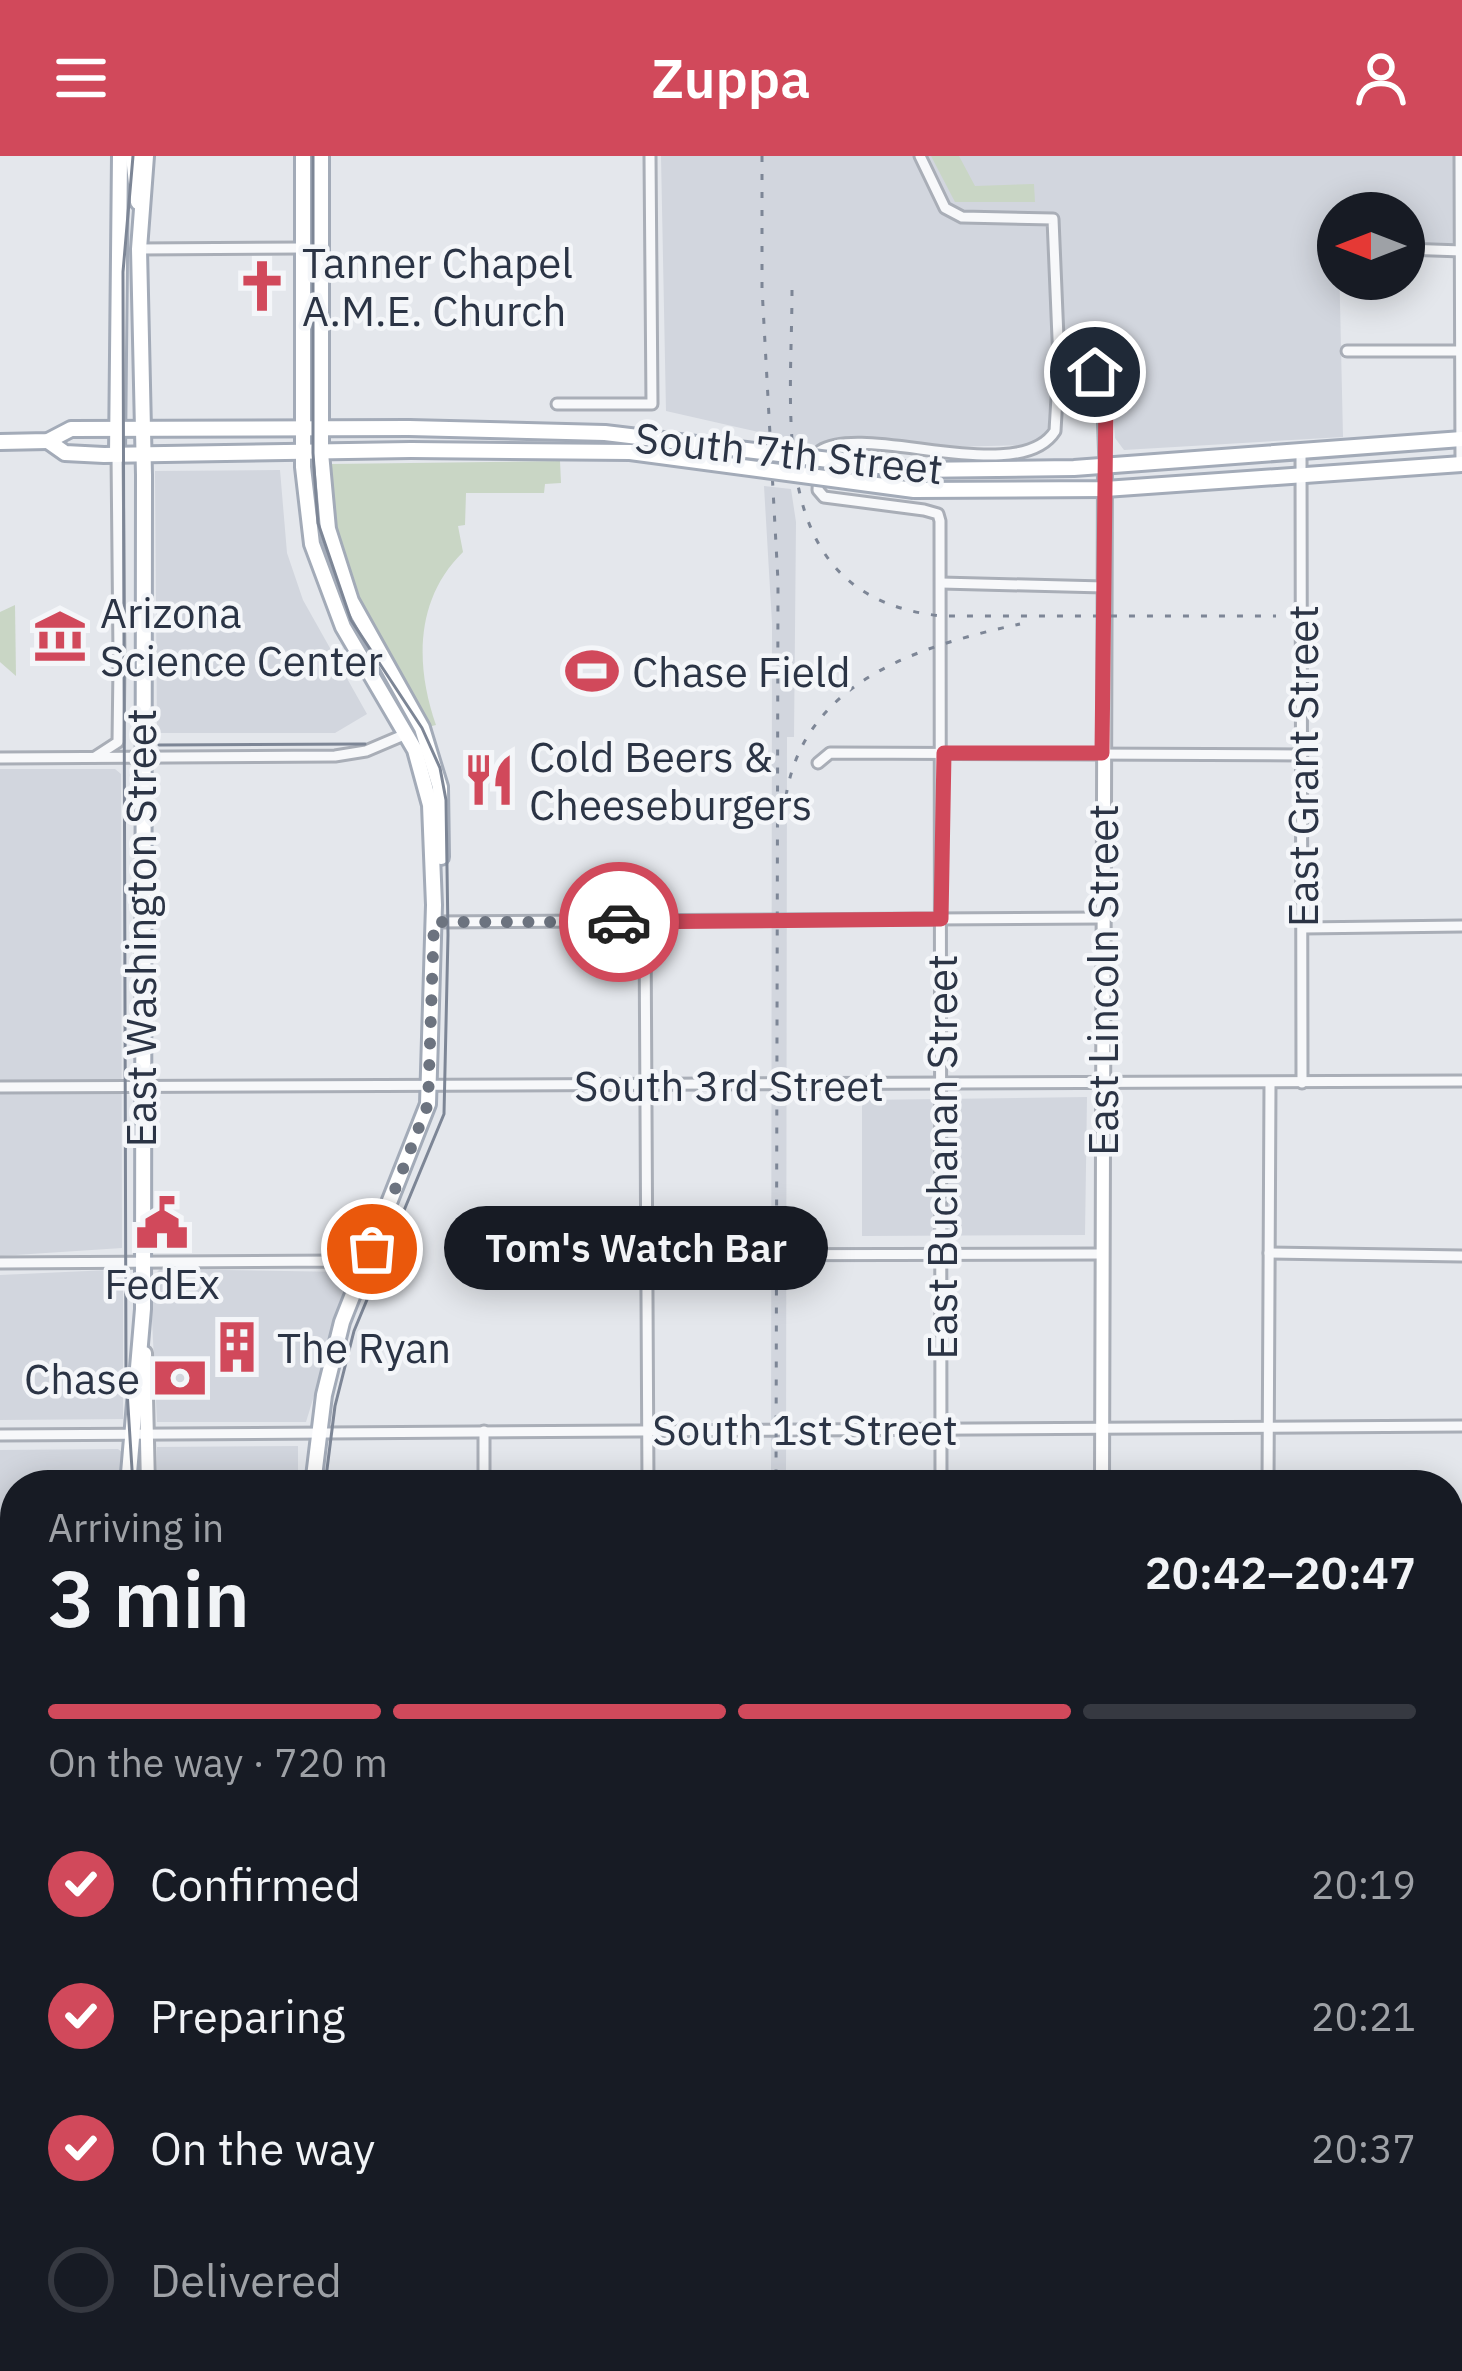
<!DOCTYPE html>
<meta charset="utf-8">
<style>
body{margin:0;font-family:"IBM Plex Sans",sans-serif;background:#20242c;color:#f1f3f6;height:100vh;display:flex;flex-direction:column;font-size:45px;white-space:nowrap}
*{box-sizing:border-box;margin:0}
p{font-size:39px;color:#9ea1a6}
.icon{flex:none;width:66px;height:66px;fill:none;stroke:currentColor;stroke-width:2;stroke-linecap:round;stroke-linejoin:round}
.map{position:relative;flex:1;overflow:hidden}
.details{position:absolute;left:0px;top:1314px;width:1464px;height:903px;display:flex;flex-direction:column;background:#171b24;border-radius:48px 48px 0 0;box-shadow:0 6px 30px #0003}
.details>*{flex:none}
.needle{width:78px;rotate:270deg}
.controls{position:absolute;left:1317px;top:36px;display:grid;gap:24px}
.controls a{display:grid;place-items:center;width:108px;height:108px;border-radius:50%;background:#171b24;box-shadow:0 6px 30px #0003;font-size:60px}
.pin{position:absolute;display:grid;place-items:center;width:102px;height:102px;color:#fff;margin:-51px;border:6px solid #fff;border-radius:50%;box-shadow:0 3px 12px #0007}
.courier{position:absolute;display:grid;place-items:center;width:120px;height:120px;margin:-60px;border:9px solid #d1495b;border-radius:50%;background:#fff;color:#222;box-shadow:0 3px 15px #0007}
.bubble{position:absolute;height:84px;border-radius:42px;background:#171b24;box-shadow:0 6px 30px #0003;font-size:39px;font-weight:600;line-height:84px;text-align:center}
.headline em{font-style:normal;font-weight:600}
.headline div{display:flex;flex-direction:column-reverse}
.headline{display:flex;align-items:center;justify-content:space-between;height:204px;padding:0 48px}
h1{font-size:78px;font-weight:600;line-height:90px}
.bar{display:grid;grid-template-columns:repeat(4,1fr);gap:18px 12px;align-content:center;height:144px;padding:0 48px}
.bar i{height:15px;border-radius:9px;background:#363941}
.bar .selected{background:#d1495b}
.bar p{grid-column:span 4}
ol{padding:0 48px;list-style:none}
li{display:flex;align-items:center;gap:36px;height:132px}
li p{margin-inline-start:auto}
li .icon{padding:12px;border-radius:50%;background:#d1495b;color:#fff;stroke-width:4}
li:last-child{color:#9ea1a6}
li i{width:66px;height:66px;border:6px solid #363941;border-radius:50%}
header{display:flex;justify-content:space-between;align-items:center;height:156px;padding:0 48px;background:#d1495b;color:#fff;font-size:54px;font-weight:600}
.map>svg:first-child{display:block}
.built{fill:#d2d6de}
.green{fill:#c9d6c5}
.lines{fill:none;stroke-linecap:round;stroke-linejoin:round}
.street-casing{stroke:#a9aeb7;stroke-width:15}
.secondary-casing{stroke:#a9aeb7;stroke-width:18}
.primary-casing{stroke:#a3abb8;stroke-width:20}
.street{stroke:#f7f8fa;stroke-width:9}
.secondary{stroke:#fff;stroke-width:12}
.primary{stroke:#fff;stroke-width:14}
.tram{stroke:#7d8696;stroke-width:3}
.rail{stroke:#7d8696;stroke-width:3;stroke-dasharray:6 12;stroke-linecap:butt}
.primary-bridge-casing{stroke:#a3abb8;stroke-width:20;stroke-linecap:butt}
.primary-bridge{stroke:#fff;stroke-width:14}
.done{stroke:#6c737f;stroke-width:12;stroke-dasharray:0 21.6}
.route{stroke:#d1495b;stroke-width:15}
.labels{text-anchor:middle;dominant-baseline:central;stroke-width:9;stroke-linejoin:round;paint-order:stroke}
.poi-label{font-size:42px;fill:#2b3445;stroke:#f4f6f9;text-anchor:start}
.street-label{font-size:42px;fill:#2b3445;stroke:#f4f6f9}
</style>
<header><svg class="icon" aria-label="menu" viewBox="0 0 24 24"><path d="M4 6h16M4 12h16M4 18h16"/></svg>Zuppa<svg class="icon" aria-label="person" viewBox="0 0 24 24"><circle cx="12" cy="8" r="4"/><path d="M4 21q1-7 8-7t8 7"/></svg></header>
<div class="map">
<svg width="1462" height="2215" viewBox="0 0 1462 2215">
<rect width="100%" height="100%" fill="#e4e7ec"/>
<!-- built -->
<g class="built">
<path d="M 661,0 L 1453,0 L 1454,88 L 1404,87 L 1404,57 L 1338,57 L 1343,281 L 1124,294 L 1115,282 L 1110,217 L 1089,199 L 1051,194 L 1048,272 L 1034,289 L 948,291 L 840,281 L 815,289 L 666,255 Z"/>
<path d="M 280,314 L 287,397 L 303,444 L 367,558 L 335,577 L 157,577 L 155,315 Z"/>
<path d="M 764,330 L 791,333 L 796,366 L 794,581 L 787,581 L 786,1329 L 771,1329 L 772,467 Z"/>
<path d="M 0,613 L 115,613 L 121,618 L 122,1092 L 0,1100 Z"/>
<path d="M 1087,941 L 1085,1079 L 862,1080 L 862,944 Z"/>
<path d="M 160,1113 L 347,1116 L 349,1125 L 306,1266 L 157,1266 L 150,1123 Z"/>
<path d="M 109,1114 L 123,1118 L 123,1263 L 0,1264 L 0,1119 Z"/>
<path d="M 298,1290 L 298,1329 L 157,1329 L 157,1291 Z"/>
<path d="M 118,1293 L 127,1300 L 125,1329 L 15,1329 L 15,1436 L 0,1436 L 0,1294 Z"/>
<path d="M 15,1458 L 15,1605 L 0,1605 L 0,1459 Z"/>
<rect x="0" y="1639" width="15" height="316"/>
<path d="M 0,2143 L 15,2143 L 15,2202 L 130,2202 L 127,2215 L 0,2215 Z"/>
<path d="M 154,2202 L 305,2202 L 305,2214 L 154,2215 Z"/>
</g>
<!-- green -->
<g class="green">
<path d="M 931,0 L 959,0 L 975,30 L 1034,28 L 1035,46 L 955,46 Z"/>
<path d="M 560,305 L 561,327 L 545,328 L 544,337 L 466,337 L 465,369 L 458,370 L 463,396 C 415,443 415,509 436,569 L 428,571 C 388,502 308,392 331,308 Z"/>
<path d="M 15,449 L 16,520 L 0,506 L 0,456 Z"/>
</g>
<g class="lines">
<!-- street casing -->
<g class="street-casing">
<g id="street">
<path d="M 920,0 L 945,52 L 962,61 L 1053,63 L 1059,206 L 1055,275 C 1019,332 865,266 820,295 L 818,334 L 824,341 L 924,354 L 938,358 L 940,365 L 941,1329"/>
<path d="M 1460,0 L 1461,308"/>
<path d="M 139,93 L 303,92"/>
<path d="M 1404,93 L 1462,95"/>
<path d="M 1347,195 L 1461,195"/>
<path d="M 1059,206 L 1084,209 L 1102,226 L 1105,309"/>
<path d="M 557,248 L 652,248 L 650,0"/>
<path d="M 1301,294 L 1302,927"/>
<path d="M 117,299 L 119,499"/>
<path d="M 941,427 L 1104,431"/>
<path d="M 95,601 L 118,586 L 119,511"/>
<path d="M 0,602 L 335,600 L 366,595 L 406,578"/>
<path d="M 818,607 L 830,597 L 1302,599"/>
<path d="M 434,766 L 1103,762"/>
<path d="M 645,766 L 648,1329"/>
<path d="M 1303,772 L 1462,770"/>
<path d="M 0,931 L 1462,925"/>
<path d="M 1269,1097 L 1462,1100"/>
<path d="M 646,1099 L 1101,1098"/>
<path d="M 0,1107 L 339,1105 L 363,1112"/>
<path d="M 0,1279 L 1462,1270"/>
<path d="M 484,1329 L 484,1275"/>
<path d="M 1268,1329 L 1270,927"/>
<path d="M 1449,1618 L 1462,1618"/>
<path d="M 1449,1767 L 1462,1767"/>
<path d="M 1449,1906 L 1462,1906"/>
<path d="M 1449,2052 L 1462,2052"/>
<path d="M 0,2132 L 15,2132"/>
<path d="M 1449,2195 L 1462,2195"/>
<path d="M 487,2202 L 487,2215"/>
<path d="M 650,2202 L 650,2215"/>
<path d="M 1433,2202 L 1433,2215"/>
<path d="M 757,2215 L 757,2202"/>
</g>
</g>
<!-- secondary casing -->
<g class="secondary-casing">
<g id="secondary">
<path d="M 145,1197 L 148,1329"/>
<path d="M 1102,1329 L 1105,309"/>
<path d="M 1449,1434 L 1462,1435"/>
<path d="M 1449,1446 L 1462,1446"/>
<path d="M 1449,1496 L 1462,1487"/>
<path d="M 0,1966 L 15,1966"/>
<path d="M 141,2202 L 141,2215"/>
<path d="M 318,2202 L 318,2215"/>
<path d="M 1102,2202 L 1104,2215"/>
</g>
</g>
<!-- primary casing -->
<g class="primary-casing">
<g id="primary">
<path d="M 133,0 L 138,46"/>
<path d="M 303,0 L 303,311 L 312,388 L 343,471 L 415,594 L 430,649 L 434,749 L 428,948 L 342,1166 L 324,1239 L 313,1329"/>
<path d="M 321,0 L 321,297 L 328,373 L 351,445 L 422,572 L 440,631 L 441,701"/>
<path d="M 48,285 L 65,297 L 104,299 L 411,294"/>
<path d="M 0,286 L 48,285 L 71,273 L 409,272"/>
<path d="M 117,299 L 120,0"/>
<path d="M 912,314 L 1074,312 L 1462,283"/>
<path d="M 914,334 L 1105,333 L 1462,308"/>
<path d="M 128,1329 L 143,1153 L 144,319 L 139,93 L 146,0"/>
<path d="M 0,1446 L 15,1446"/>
<path d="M 0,1618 L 15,1618"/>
</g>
</g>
<!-- street -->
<use href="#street" class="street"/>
<!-- secondary -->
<use href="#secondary" class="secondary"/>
<!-- primary -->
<use href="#primary" class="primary"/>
<!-- tram -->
<g class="tram">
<path d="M 133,0 L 123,116 L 126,1219 L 133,1329"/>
<path d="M 313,0 L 313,297 L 318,367 L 351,464 L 422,572 L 440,612 L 446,644 L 448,779 L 444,958 L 354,1175 L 335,1250 L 325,1329"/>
<path d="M 159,589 L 365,588"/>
<path d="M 1449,1441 L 1462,1440"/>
<path d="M 0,1459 L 15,1458"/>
<path d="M 1449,1483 L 1462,1476"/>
<path d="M 0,1633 L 15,1633"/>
</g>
<!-- rail -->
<g class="rail">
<path d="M 762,0 L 762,132 L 778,425 L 776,1329"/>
<path d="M 792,134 C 792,265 764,442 942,460 L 1276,460"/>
<path d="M 786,640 C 805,524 920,490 1020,468"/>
<path d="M 841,2202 L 841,2215"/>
</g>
<!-- primary-bridge casing -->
<g class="primary-bridge-casing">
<g id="primary-bridge">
<path d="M 409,272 L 605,277 L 912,314"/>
<path d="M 411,294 L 630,296 L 914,334"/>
</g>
</g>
<!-- primary-bridge -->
<use href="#primary-bridge" class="primary-bridge"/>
</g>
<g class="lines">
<!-- done -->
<path class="done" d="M 372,1093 L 428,948 L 434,766 L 619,766"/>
<!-- route -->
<path class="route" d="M 619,766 L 941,763 L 944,597 L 1102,597 L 1106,240 L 1095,216"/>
</g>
<!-- icons -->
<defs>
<g id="church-bare" transform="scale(4.14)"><path d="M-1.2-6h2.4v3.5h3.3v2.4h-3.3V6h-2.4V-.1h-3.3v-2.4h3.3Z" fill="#d1495b" stroke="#f4f6f9" stroke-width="2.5" paint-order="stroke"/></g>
<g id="museum-bare" transform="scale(4.14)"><path d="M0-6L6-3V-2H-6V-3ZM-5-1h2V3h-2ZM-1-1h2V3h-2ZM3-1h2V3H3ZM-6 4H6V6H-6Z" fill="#d1495b" stroke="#f4f6f9" stroke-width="2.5" paint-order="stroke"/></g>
<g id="stadium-bare" transform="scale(4.14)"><path d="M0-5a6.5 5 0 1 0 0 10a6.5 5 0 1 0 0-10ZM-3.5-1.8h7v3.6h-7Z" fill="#d1495b" stroke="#f4f6f9" stroke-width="2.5" paint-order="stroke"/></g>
<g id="restaurant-bare" transform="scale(4.14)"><path d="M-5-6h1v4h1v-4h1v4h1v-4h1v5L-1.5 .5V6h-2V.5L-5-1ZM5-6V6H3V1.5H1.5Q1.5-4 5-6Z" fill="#d1495b" stroke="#f4f6f9" stroke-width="2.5" paint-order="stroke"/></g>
<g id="civic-bare" transform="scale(4.14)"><path d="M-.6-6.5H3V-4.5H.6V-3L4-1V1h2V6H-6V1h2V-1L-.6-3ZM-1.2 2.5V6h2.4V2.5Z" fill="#d1495b" stroke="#f4f6f9" stroke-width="2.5" paint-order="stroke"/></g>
<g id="building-bare" transform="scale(4.14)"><path d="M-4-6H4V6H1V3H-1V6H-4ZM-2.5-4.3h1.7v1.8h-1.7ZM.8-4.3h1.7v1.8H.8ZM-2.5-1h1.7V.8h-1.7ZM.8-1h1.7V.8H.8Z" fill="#d1495b" stroke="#f4f6f9" stroke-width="2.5" paint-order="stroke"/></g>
<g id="bank-bare" transform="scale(4.14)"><path d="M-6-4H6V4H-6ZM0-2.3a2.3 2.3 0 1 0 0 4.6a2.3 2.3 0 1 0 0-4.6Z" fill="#d1495b" stroke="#f4f6f9" stroke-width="2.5" paint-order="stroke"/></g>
</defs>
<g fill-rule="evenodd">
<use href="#church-bare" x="262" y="130"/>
<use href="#museum-bare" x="60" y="480"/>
<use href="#stadium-bare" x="592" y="515"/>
<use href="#restaurant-bare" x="489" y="624"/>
<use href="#civic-bare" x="162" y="1067"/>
<use href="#building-bare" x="237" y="1191"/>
<use href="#bank-bare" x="180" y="1222"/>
</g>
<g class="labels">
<!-- poi labels -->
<g class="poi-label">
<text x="302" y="106">Tanner Chapel<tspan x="302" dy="48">A.M.E. Church</tspan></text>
<text x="100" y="456">Arizona<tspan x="100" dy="48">Science Center</tspan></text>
<text x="632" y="515">Chase Field</text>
<text x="529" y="600">Cold Beers &amp;<tspan x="529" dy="48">Cheeseburgers</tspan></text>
<text x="162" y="1127" text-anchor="middle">FedEx</text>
<text x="277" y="1191">The Ryan</text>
<text x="140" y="1222" text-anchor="end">Chase</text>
</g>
<!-- street labels -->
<g class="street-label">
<text transform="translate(789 297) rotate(6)">South 7th Street</text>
<text transform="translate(1302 610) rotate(-90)">East Grant Street</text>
<text transform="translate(140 772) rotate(-90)">East Washington Street</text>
<text transform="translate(1102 824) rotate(-90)">East Lincoln Street</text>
<text x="729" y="929">South 3rd Street</text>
<text transform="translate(941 1001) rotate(-90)">East Buchanan Street</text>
<text x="805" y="1273">South 1st Street</text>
</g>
</g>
</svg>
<div class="controls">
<a><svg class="needle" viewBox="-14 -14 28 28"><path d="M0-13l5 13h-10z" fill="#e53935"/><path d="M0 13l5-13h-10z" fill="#9ea1a6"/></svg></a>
</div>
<div class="pin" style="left:372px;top:1093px;background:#ea580c"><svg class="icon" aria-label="bag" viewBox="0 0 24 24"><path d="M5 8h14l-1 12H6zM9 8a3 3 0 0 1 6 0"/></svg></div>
<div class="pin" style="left:1095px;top:216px;background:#1f2937"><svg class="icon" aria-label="home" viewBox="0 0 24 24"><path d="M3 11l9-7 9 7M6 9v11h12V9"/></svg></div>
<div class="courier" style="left:619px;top:766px"><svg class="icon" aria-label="car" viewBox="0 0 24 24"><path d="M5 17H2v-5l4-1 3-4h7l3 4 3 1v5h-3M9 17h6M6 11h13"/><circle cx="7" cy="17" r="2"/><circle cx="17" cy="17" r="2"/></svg></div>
<div class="bubble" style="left:444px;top:1050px;width:384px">Tom's Watch Bar</div>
<section class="details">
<div class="headline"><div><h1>3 min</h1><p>Arriving in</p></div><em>20:42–20:47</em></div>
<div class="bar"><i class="selected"></i><i class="selected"></i><i class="selected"></i><i></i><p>On the way · 720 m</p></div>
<ol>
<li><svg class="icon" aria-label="check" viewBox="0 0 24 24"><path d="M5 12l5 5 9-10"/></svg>Confirmed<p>20:19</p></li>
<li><svg class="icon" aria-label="check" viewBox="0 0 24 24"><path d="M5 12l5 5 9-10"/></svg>Preparing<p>20:21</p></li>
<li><svg class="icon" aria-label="check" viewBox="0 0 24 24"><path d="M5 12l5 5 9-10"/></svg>On the way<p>20:37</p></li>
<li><i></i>Delivered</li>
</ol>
</section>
</div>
